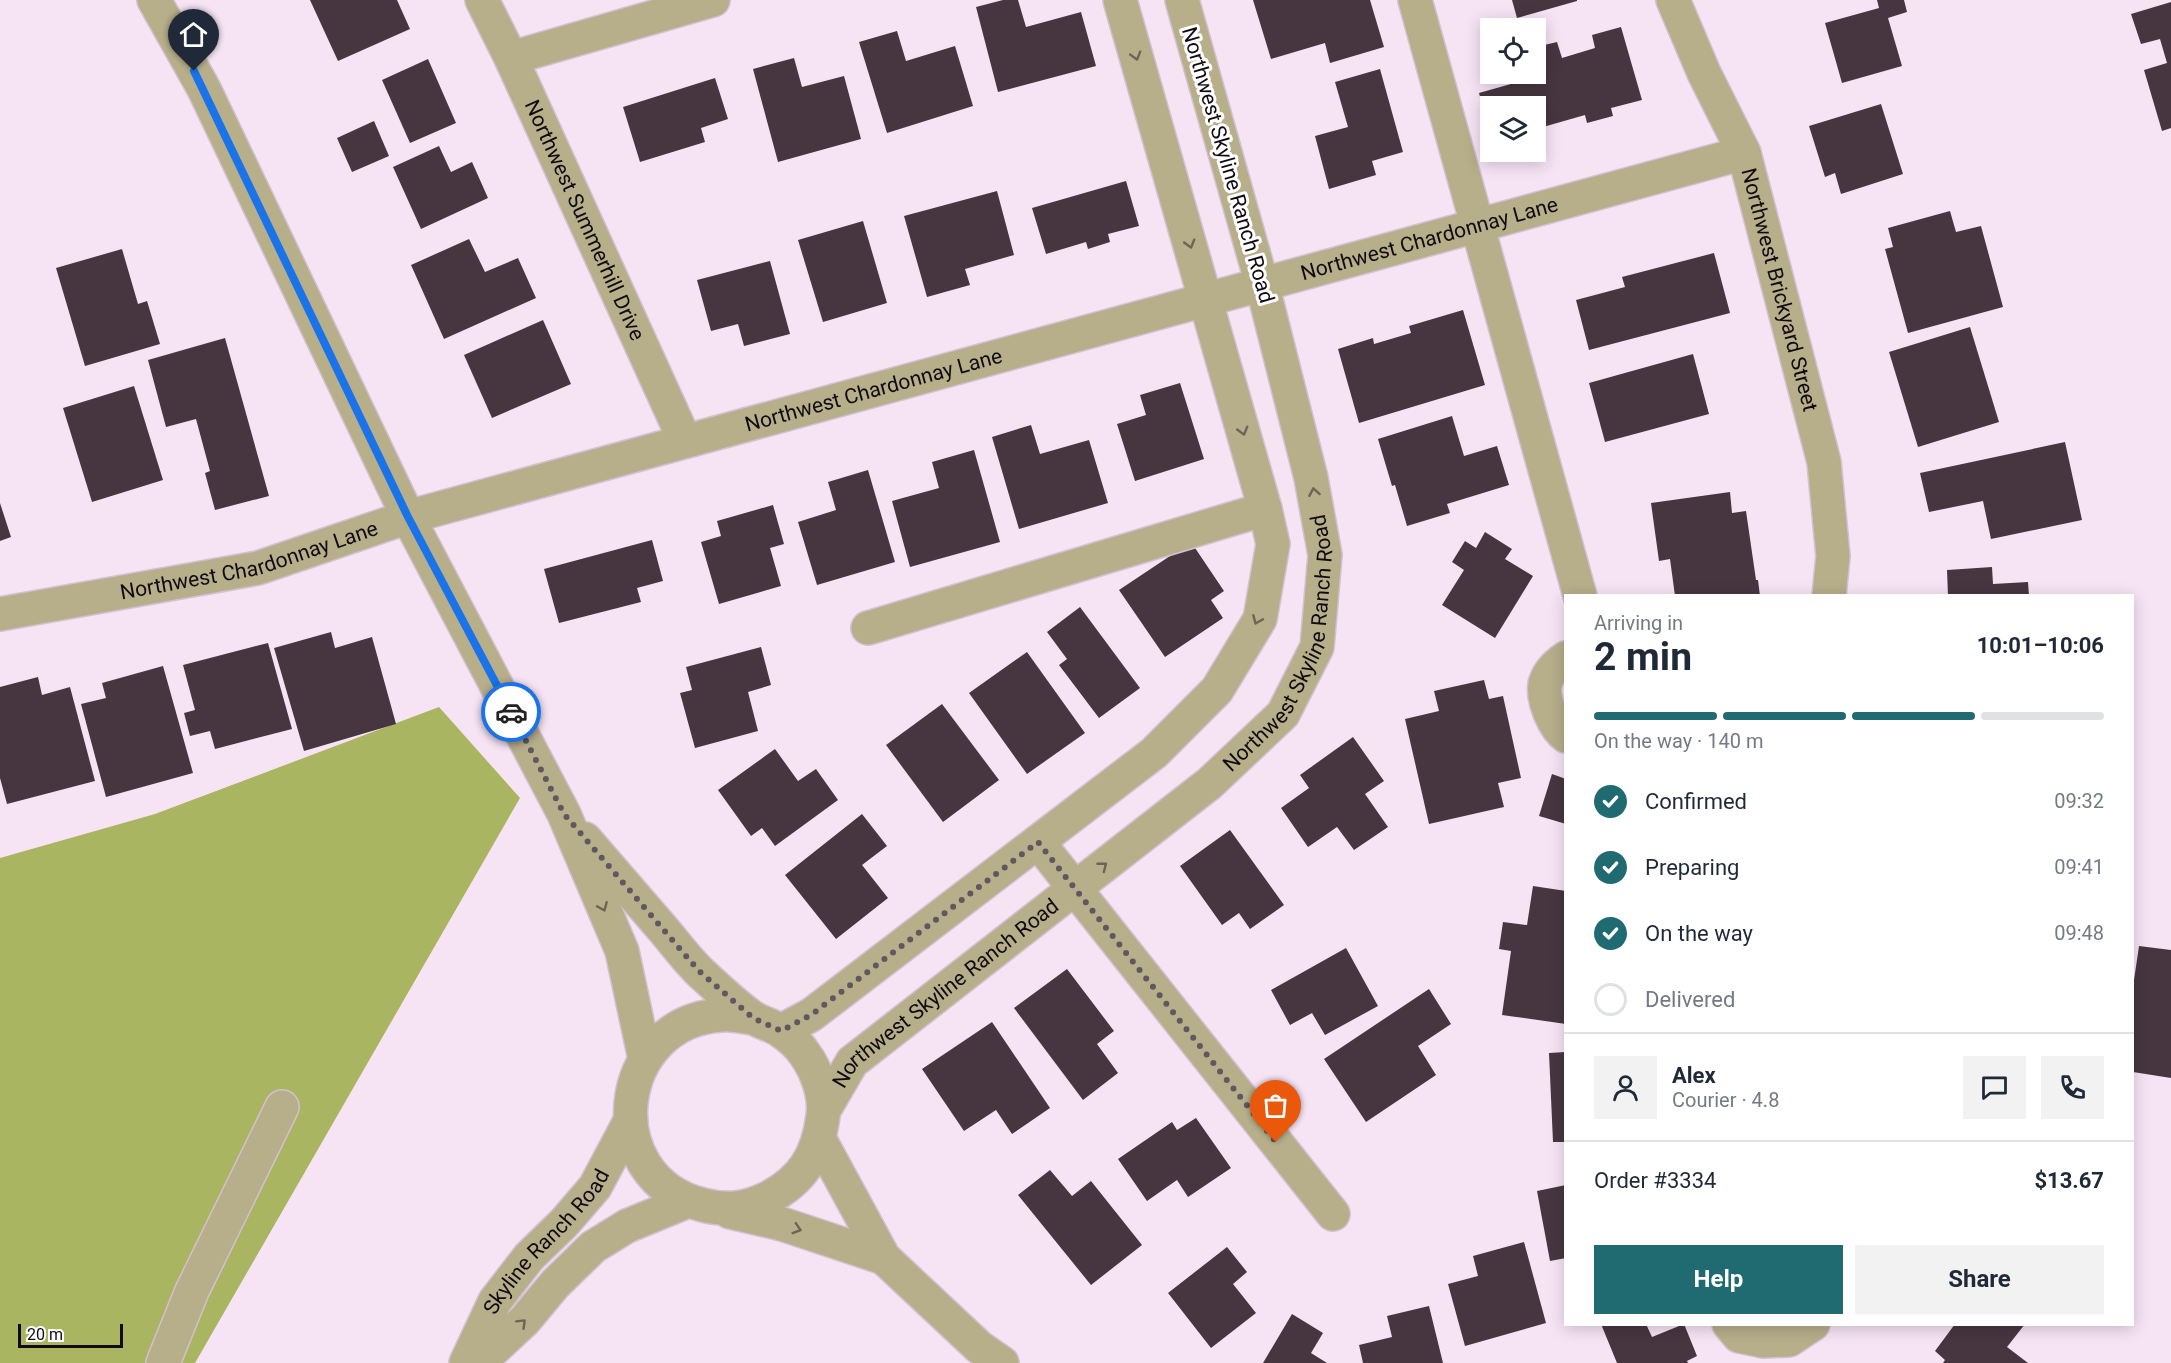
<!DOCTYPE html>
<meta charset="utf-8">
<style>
body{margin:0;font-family:Roboto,sans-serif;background:#f2f2f3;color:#1f2937;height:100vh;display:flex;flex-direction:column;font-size:22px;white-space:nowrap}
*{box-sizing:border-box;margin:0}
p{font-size:20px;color:#747a83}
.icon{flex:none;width:33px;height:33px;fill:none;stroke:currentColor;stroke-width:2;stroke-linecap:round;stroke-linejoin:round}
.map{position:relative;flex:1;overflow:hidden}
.sheet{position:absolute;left:1564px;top:594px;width:570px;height:732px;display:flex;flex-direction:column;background:#fff;border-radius:0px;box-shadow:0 3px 15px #0003}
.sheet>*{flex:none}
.controls{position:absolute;left:1480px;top:18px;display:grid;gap:12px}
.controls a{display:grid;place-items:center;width:66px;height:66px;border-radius:0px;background:#fff;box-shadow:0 3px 15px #0003;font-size:30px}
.scale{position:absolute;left:18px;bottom:15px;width:105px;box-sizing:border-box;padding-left:6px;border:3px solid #110b11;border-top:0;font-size:16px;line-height:21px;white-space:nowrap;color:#110b11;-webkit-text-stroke:4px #fff;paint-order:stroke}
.pin{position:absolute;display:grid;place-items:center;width:51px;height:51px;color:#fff;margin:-62px -26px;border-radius:50% 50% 50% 0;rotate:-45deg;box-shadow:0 0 6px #0007}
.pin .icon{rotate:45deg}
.courier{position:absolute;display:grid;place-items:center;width:60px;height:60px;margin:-30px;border:4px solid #1a73e8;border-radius:50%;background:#fff;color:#222;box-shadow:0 2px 8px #0007}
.summary em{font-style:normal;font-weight:700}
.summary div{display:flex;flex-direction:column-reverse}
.summary{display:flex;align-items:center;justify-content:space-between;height:102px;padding:0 30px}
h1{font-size:39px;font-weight:700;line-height:45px}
.bar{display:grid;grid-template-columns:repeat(4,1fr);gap:9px 6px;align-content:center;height:72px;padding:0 30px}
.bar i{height:8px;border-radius:4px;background:#e0e1e3}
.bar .on{background:#206b72}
.bar p{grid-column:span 4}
.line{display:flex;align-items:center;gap:15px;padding:0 30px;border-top:2px solid #e0e1e3}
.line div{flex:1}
.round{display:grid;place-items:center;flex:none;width:63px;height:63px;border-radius:0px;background:#f2f2f3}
ol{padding:0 30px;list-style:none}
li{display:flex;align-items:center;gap:18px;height:66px}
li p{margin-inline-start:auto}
li .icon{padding:6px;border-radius:50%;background:#206b72;color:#fff;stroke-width:4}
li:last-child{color:#747a83}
li i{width:33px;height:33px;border:3px solid #e0e1e3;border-radius:50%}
.button{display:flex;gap:12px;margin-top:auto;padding:12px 30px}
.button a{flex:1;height:69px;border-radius:0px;background:#206b72;color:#fff;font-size:24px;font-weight:700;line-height:69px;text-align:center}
.button a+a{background:#f2f2f3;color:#1f2937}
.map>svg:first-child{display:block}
.forest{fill:#a9b560}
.building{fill:#473640}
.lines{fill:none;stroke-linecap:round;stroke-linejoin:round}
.minor-casing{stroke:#d1c1d1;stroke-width:36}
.minor{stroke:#b7ae8a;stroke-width:33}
.oneway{stroke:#6c6554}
.done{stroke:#615761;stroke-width:6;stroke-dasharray:0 10.8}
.route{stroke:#1a73e8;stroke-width:8}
.labels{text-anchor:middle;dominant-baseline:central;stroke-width:6;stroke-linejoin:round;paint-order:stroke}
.street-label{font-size:21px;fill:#110b11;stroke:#fff}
</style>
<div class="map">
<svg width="2171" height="1363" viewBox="0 0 2171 1363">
<rect width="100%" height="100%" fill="#f6e4f5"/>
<!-- forest -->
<path class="forest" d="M 439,707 L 520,798 L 195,1363 L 0,1363 L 0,858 L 155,814 Z"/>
<!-- building -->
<g class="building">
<path d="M 310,0 L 397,0 L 410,29 L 338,61 Z"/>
<path d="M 1003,0 L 1018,0 L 1026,27 L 1081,12 L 1096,66 L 998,92 L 976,7 Z"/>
<path d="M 1253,0 L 1370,0 L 1384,47 L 1330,63 L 1325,43 L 1271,59 Z"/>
<path d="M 1512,0 L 1577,0 L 1577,1 L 1517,18 Z"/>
<path d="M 1877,0 L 1904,0 L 1907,12 L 1888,18 L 1902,66 L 1842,83 L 1825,23 L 1879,8 Z"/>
<path d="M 2171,2 L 2171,128 L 2162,131 L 2144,70 L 2167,63 L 2160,39 L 2141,44 L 2131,14 Z"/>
<path d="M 1621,27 L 1642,100 L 1611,108 L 1613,116 L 1587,123 L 1585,115 L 1536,129 L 1536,106 L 1491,106 L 1490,135 L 1479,93 L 1525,80 L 1523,74 L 1536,74 L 1536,47 L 1557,42 L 1562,58 L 1595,48 L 1592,35 Z"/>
<path d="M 897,31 L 906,61 L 955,46 L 973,106 L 887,133 L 859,42 Z"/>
<path d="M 794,58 L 802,87 L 844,76 L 861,139 L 778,162 L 753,69 Z"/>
<path d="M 428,59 L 456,123 L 410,143 L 382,80 Z"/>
<path d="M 1380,69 L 1403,152 L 1372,161 L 1376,175 L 1329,189 L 1315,136 L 1348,127 L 1335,82 Z"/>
<path d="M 715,78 L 728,119 L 701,128 L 705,142 L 640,162 L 623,107 Z"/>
<path d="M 1881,104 L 1903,174 L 1841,194 L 1835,173 L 1825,177 L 1809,126 Z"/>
<path d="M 374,121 L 389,156 L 352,172 L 337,138 Z"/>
<path d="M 439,146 L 451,172 L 472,162 L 488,198 L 421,229 L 393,167 Z"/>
<path d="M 1126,181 L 1139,226 L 1108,234 L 1110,242 L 1088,249 L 1086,242 L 1046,254 L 1032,208 Z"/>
<path d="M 997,191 L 1014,255 L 965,269 L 970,285 L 927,297 L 904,216 Z"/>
<path d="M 1950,211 L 1956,232 L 1981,226 L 2003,307 L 1908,333 L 1885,249 L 1893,247 L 1888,228 Z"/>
<path d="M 863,221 L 887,303 L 823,322 L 798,240 Z"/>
<path d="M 469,239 L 485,272 L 518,258 L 536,298 L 444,339 L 411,265 Z"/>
<path d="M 122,249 L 138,304 L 147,301 L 160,344 L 85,366 L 56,268 Z"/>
<path d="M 1714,253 L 1730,313 L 1589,350 L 1576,300 L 1625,287 L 1622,277 Z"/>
<path d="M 770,261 L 790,334 L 744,346 L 738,324 L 711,331 L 697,280 Z"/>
<path d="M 1463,310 L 1485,385 L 1359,423 L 1338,349 L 1373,338 L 1374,344 L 1411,333 L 1409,326 Z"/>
<path d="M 543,320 L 571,384 L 492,418 L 464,355 Z"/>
<path d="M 1970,327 L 1999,422 L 1918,447 L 1889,352 Z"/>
<path d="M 225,338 L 269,496 L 215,510 L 205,473 L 210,471 L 196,419 L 166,427 L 148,360 Z"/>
<path d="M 1693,354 L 1709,414 L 1605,442 L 1589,383 Z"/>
<path d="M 1180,383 L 1204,459 L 1135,481 L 1117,424 L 1146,415 L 1140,395 Z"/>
<path d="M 134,386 L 163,480 L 92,502 L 63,408 Z"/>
<path d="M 1452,416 L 1464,456 L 1497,446 L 1509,485 L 1447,504 L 1450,513 L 1407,526 L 1395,485 L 1392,486 L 1378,439 Z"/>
<path d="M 1031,425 L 1040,454 L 1089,440 L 1108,503 L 1019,529 L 992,437 Z"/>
<path d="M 2065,442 L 2082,520 L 1991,539 L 1983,501 L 1929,512 L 1920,473 Z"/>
<path d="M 974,450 L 1000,542 L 910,567 L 892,501 L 939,488 L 932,462 Z"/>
<path d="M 868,470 L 895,562 L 817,585 L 798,522 L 836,510 L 828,482 Z"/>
<path d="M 1730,492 L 1732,513 L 1746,511 L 1756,580 L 1758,580 L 1760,596 L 1675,596 L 1670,559 L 1659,561 L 1651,503 Z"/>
<path d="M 0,503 L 11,537 L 0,541 Z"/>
<path d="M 773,505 L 784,544 L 770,548 L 781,586 L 719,604 L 701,542 L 721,536 L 717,521 Z"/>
<path d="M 1485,532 L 1512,549 L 1505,559 L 1533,576 L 1495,638 L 1442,605 L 1464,570 L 1452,562 L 1465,541 L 1476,548 Z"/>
<path d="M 652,540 L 663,581 L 637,588 L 641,602 L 559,623 L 544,569 Z"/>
<path d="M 1191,542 L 1224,591 L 1211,600 L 1223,618 L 1165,657 L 1119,590 Z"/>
<path d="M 1992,567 L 1993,584 L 2028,582 L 2029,596 L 1948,596 L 1947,570 Z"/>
<path d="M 1080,607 L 1140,688 L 1099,718 L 1059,665 L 1067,659 L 1047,632 Z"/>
<path d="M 331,632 L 335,648 L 372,637 L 396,724 L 304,751 L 274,648 Z"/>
<path d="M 268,643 L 292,729 L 215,749 L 210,731 L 190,736 L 184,713 L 195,710 L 183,665 Z"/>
<path d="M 761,647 L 771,685 L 748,692 L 758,731 L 695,748 L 680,693 L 692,690 L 686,667 Z"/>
<path d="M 1027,652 L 1085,733 L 1027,774 L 969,693 Z"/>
<path d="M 163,666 L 193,773 L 106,797 L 81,704 L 106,698 L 102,683 Z"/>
<path d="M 38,677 L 42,695 L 70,687 L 95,781 L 7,804 L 0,778 L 0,687 Z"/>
<path d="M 1484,680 L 1489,699 L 1503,696 L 1521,778 L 1498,783 L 1504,807 L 1429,824 L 1405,719 L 1439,711 L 1434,691 Z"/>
<path d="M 942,704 L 999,780 L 943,822 L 886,745 Z"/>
<path d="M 1353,737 L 1384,781 L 1365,794 L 1388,827 L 1354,850 L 1337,827 L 1308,847 L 1281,808 L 1309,788 L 1300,775 Z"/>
<path d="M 775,749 L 798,781 L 816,769 L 838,800 L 775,846 L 762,828 L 751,836 L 718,790 Z"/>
<path d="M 1552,774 L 1566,779 L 1566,824 L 1539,816 Z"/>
<path d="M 862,814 L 887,846 L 862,865 L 888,898 L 836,939 L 785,875 Z"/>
<path d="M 1230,830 L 1284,905 L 1250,929 L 1239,913 L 1222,925 L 1180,866 Z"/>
<path d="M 1533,886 L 1566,891 L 1566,1024 L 1502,1015 L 1511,951 L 1499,949 L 1503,922 L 1527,925 Z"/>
<path d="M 2139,946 L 2171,950 L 2171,1078 L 2133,1072 L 2133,987 Z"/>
<path d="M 1346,948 L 1378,1006 L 1325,1035 L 1312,1013 L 1290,1025 L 1271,990 Z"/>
<path d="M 1067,969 L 1114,1031 L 1097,1044 L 1118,1073 L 1083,1100 L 1014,1008 Z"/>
<path d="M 1429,989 L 1451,1024 L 1418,1046 L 1436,1075 L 1366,1122 L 1324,1059 Z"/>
<path d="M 992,1022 L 1050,1108 L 1012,1134 L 996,1110 L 964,1131 L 922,1069 Z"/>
<path d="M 1566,1052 L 1566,1142 L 1553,1142 L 1549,1053 Z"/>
<path d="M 1196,1118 L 1231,1168 L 1188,1197 L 1177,1180 L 1147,1201 L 1118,1159 L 1172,1122 L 1177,1130 Z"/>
<path d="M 1050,1170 L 1072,1196 L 1091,1181 L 1142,1245 L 1091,1285 L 1018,1195 Z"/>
<path d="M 1566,1185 L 1566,1258 L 1550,1261 L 1537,1191 Z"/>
<path d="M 1524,1242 L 1546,1323 L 1465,1346 L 1448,1284 L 1478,1276 L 1473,1256 Z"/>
<path d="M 1227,1247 L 1247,1272 L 1233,1284 L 1256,1313 L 1211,1348 L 1168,1293 Z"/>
<path d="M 1429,1306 L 1443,1363 L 1363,1363 L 1359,1345 L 1392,1337 L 1387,1316 Z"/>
<path d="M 1292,1314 L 1323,1333 L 1311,1353 L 1327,1363 L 1263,1363 Z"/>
<path d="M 1601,1324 L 1646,1324 L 1652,1337 L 1684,1324 L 1697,1356 L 1687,1361 L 1688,1363 L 1617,1363 Z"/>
<path d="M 1955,1324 L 2025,1324 L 2007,1347 L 2028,1363 L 1943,1363 L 1945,1360 L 1935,1351 Z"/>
</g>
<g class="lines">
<!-- minor casing -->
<g class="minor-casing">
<g id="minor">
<path d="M 154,0 L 204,89 L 408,517 L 564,814 L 622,951 L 645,1059"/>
<path id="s1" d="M 482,0 L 511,58 L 685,441"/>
<path d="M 1415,0 L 1580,596"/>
<path id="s2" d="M 1673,0 L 1704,73 L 1744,153 L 1824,462 L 1833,556 L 1829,596"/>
<path d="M 511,58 L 713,0"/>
<path id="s3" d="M 0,614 L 258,568 L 408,517 L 1744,153"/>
<path d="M 868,628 L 1265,509"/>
<path d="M 1566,658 C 1557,664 1548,673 1545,684 C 1542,699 1554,728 1566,736"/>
<path d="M 585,839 C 611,869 637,899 662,928 C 675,943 687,960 701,973 C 717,988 734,1004 752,1017 C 761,1023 772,1025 781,1031 C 788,1036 799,1045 804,1053 C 816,1069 826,1095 823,1116 C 818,1155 803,1180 768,1198 C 746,1209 726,1211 703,1205 C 595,1178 613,1021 722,1015 C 732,1014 744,1017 754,1018"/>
<path d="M 1038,842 L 1333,1214"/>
<path d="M 781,1031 L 811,1015 L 1154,753 L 1217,690 L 1260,619 L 1273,544 L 1265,509 L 1120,0"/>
<path id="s4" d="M 824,1110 L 852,1062 L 1210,783 L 1283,714 L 1317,647 L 1325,555 L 1311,478 L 1262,284 L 1182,0"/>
<path d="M 820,1140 L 884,1258 L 979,1347 L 1002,1363"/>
<path d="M 730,1212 L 782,1224 L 884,1258"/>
<path d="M 1729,1324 L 1739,1336 L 1763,1341 L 1789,1340 L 1813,1324"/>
<path d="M 163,1363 L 192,1291 L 282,1107"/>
<path id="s5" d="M 466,1363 L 495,1301 L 529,1257 L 564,1223 L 595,1187 L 629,1123"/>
<path d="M 479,1363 L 525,1320 L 555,1284 L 593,1247 L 627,1226 L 688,1201"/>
</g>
</g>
<!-- minor -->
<use href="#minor" class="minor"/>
</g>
<!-- one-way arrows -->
<defs><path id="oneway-chevron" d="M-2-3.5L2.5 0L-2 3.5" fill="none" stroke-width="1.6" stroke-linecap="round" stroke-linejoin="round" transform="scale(1.5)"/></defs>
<g class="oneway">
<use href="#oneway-chevron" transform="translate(1136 56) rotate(74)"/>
<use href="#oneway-chevron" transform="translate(1190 244) rotate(74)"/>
<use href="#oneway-chevron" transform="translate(1243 431) rotate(74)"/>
<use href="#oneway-chevron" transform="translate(1314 492) rotate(-100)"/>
<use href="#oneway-chevron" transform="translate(1257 620) rotate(113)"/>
<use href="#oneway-chevron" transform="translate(1103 866) rotate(-38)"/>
<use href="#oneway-chevron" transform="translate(603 907) rotate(67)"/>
<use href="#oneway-chevron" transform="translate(797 1229) rotate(18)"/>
<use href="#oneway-chevron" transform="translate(522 1323) rotate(-45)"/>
</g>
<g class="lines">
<!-- done -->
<path class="done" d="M 511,712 L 564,814 L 699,971 L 753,1018 L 781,1031 L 811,1015 L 1038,842 L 1276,1142"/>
<!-- route -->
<path class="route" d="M 194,71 L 408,517 L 511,712"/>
</g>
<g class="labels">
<!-- street labels -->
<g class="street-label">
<text transform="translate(1228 165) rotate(74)">Northwest Skyline Ranch Road</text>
<text stroke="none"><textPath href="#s1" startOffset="243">Northwest Summerhill Drive</textPath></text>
<text stroke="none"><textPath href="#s3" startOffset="1479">Northwest Chardonnay Lane</textPath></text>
<text stroke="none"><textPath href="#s2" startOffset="310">Northwest Brickyard Street</textPath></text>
<text stroke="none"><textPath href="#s3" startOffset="903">Northwest Chardonnay Lane</textPath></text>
<text stroke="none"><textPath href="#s3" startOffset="255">Northwest Chardonnay Lane</textPath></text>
<text stroke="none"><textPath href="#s4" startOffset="675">Northwest Skyline Ranch Road</textPath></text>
<text stroke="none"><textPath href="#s4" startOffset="171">Northwest Skyline Ranch Road</textPath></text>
<text stroke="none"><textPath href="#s5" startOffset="147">Skyline Ranch Road</textPath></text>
</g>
</g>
</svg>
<div class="controls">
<a><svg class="icon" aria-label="locate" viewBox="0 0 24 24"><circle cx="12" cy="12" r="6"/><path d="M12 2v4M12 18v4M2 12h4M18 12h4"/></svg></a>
<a><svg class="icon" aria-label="layers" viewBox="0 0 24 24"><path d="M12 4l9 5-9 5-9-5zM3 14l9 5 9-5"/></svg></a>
</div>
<div class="scale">20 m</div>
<div class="pin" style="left:1276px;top:1142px;background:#ea580c"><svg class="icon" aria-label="bag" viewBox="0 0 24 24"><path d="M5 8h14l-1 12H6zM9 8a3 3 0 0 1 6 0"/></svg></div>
<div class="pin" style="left:194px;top:71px;background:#1f2937"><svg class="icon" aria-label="home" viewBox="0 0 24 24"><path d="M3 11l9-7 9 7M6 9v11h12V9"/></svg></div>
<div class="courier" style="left:511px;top:712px"><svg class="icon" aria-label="car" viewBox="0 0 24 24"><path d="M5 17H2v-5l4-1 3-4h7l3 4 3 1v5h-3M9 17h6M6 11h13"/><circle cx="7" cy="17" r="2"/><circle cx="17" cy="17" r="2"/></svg></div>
<section class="sheet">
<div class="summary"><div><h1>2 min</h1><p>Arriving in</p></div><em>10:01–10:06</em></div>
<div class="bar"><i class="on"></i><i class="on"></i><i class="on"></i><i></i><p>On the way · 140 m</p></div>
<ol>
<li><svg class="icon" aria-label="check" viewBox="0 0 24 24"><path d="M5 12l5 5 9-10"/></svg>Confirmed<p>09:32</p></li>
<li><svg class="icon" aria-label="check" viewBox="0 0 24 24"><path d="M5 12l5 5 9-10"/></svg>Preparing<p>09:41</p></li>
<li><svg class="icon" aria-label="check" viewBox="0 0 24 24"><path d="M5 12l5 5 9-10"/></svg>On the way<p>09:48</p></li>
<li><i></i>Delivered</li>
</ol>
<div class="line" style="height:108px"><a class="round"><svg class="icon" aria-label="person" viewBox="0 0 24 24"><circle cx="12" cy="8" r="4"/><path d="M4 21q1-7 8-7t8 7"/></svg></a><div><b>Alex</b><p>Courier · 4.8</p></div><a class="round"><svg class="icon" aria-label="chat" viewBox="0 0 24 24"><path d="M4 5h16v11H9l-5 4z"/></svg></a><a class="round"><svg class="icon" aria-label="phone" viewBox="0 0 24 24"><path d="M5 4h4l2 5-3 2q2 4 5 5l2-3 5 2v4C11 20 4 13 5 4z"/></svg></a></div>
<div class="line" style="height:78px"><div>Order #3334</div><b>$13.67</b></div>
<div class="button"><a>Help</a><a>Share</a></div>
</section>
</div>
